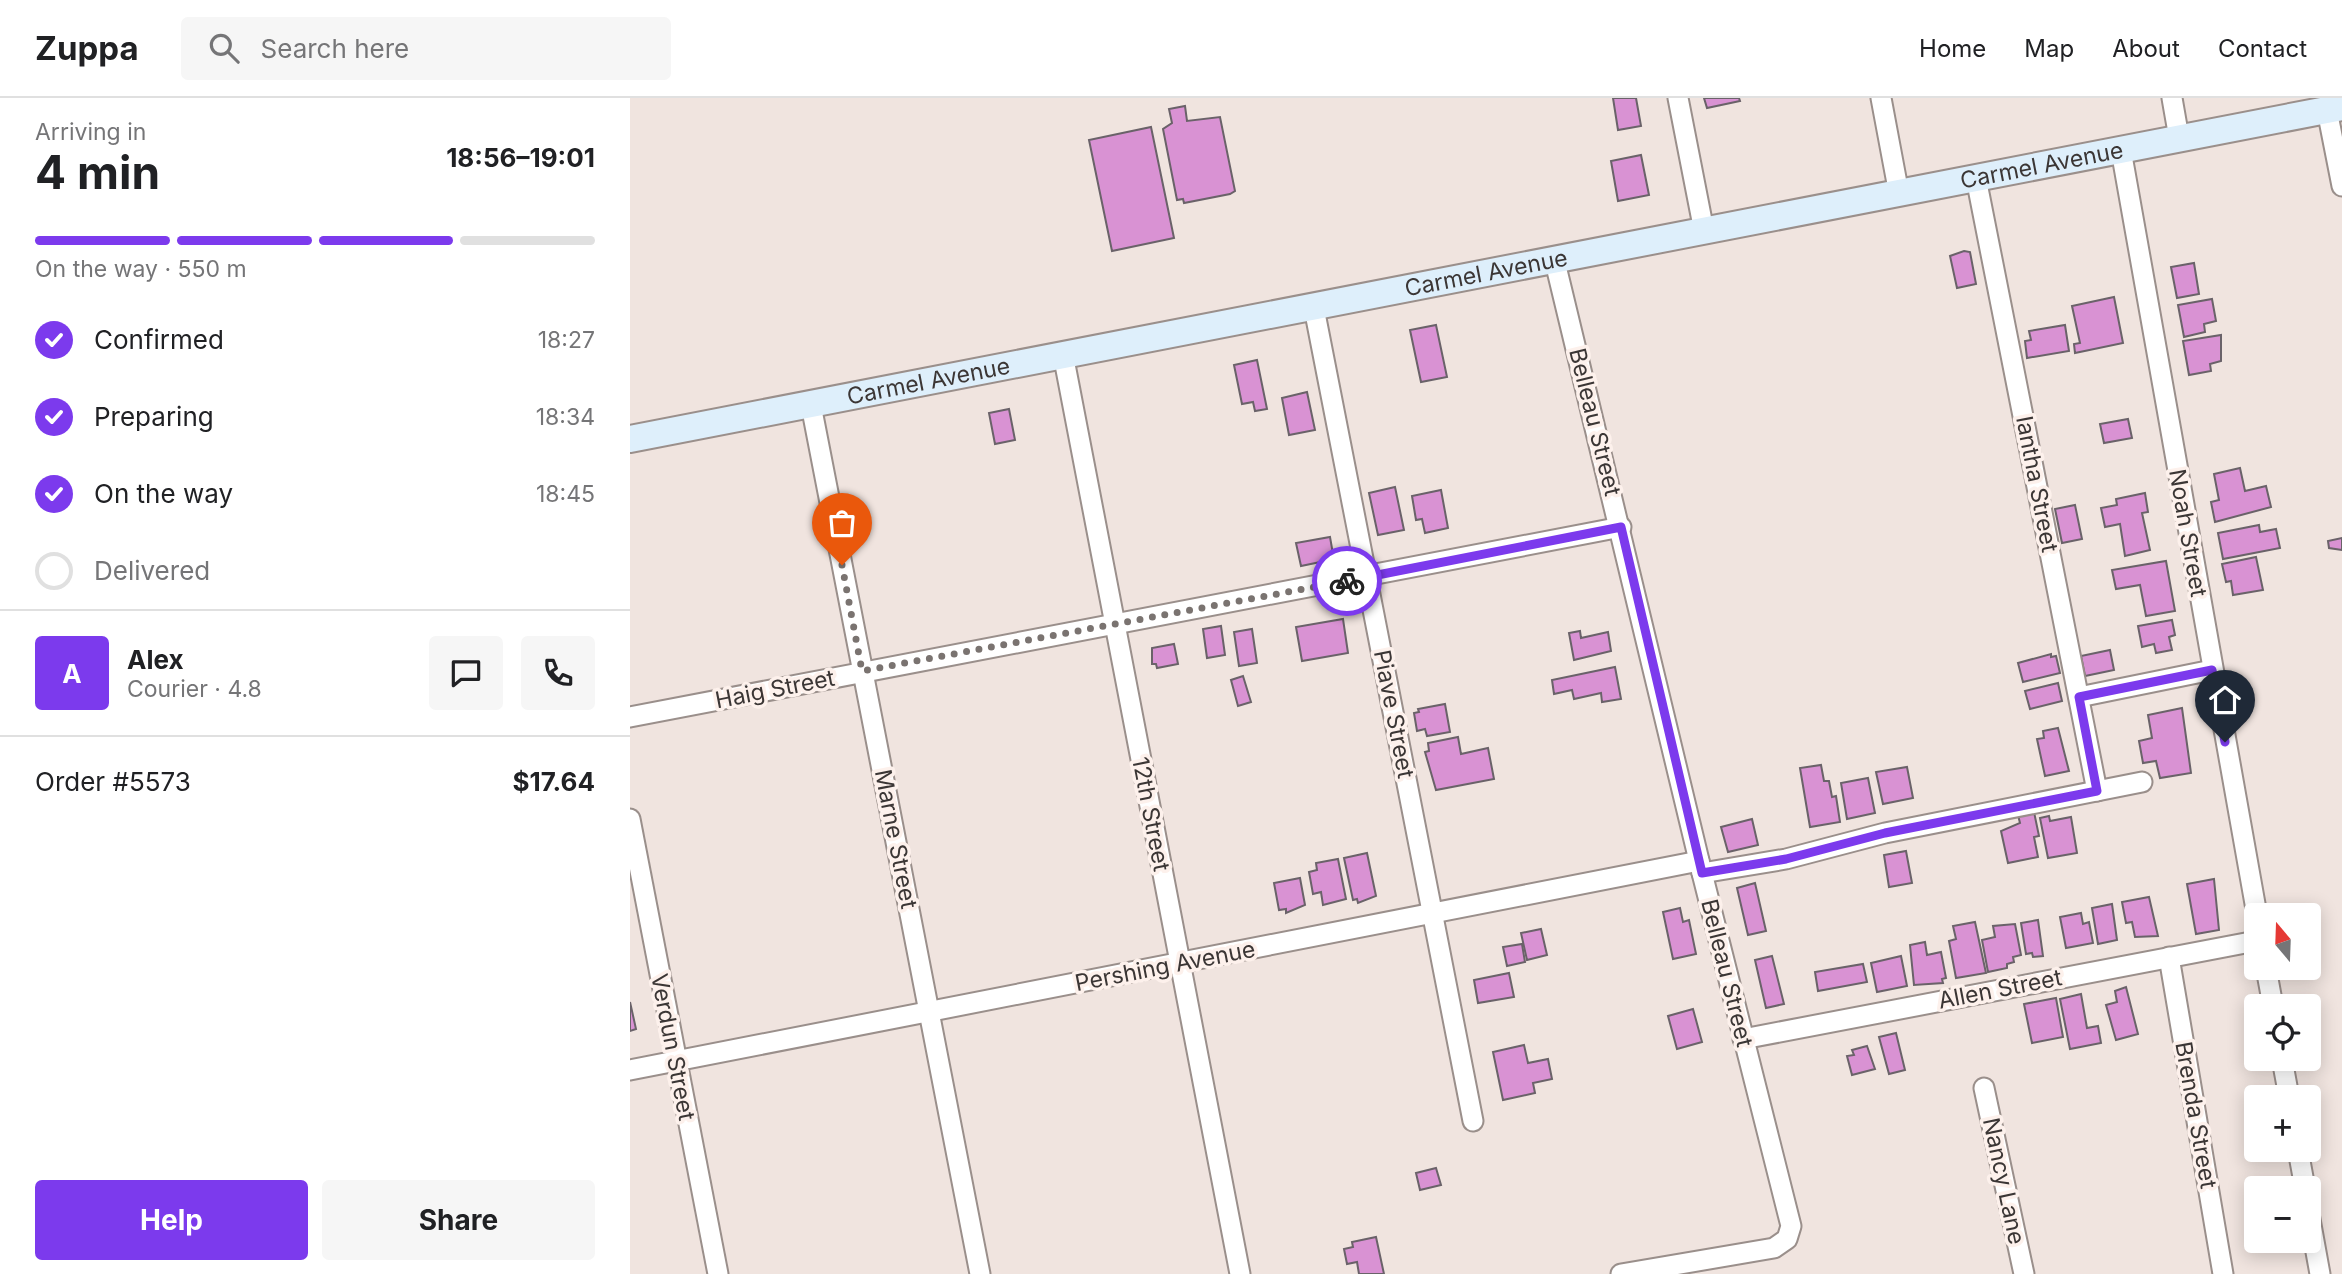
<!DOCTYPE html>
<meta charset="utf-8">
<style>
body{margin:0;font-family:Inter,sans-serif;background:#f6f6f6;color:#202124;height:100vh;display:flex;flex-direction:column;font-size:26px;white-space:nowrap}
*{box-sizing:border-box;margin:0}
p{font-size:23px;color:#757577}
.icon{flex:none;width:38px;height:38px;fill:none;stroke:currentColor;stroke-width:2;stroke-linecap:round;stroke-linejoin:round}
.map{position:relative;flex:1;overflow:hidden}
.details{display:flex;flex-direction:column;background:#fff;width:630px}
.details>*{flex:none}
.needle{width:46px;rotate:341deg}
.fabs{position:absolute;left:1614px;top:805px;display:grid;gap:14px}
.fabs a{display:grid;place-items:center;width:77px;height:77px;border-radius:7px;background:#fff;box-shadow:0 4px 18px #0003;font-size:35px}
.pin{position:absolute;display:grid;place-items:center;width:60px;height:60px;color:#fff;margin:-72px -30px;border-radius:50% 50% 50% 0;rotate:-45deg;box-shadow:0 0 7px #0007}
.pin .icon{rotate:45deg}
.courier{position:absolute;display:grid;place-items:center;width:70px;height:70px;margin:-35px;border:5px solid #7c3aed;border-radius:50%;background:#fff;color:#222;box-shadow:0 2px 9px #0007}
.head em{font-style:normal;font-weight:700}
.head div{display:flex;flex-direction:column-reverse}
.head{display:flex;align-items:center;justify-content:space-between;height:119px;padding:0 35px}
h1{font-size:46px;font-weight:700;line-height:52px}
.bar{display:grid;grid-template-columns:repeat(4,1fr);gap:10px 7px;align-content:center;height:84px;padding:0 35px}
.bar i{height:9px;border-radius:5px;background:#e0e0e0}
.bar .current{background:#7c3aed}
.bar p{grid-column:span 4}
.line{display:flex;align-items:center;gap:18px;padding:0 35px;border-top:2px solid #e0e0e0}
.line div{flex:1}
.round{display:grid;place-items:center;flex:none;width:74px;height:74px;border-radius:7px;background:#f6f6f6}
ol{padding:0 35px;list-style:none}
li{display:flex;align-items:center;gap:21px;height:77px}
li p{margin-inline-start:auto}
li .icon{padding:7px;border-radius:50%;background:#7c3aed;color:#fff;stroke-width:4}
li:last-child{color:#757577}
li i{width:38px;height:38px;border:4px solid #e0e0e0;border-radius:50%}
.button{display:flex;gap:14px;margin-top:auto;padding:14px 35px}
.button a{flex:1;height:80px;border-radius:7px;background:#7c3aed;color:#fff;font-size:28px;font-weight:700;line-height:80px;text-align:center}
.button a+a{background:#f6f6f6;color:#202124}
header{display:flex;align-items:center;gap:42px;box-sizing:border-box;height:98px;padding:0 35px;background:#fff;border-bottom:2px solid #e0e0e0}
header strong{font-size:33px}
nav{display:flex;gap:38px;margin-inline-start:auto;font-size:24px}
.search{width:490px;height:63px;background:#f6f6f6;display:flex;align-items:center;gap:18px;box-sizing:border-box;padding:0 24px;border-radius:7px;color:#757577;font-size:26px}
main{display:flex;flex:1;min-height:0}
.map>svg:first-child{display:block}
.building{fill:#d992d3;stroke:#6a6269;stroke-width:2}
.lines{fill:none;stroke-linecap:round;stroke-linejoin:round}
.street-casing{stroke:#9a8f8b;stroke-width:23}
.secondary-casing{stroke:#9a8f8b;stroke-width:30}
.street{stroke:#fff;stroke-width:19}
.secondary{stroke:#deeffb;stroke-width:26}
.done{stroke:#7a7370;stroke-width:7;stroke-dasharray:0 12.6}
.route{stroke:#7c3aed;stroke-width:9}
.labels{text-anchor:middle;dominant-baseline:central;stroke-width:7;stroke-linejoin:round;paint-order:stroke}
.street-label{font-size:23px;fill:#3b3635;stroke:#fdf1ec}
</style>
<header>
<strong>Zuppa</strong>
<div class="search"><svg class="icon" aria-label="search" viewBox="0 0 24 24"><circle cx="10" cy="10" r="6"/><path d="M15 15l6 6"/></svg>Search here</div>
<nav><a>Home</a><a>Map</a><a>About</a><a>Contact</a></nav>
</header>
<main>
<section class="details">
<div class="head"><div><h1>4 min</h1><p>Arriving in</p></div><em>18:56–19:01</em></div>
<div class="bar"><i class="current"></i><i class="current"></i><i class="current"></i><i></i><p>On the way · 550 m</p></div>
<ol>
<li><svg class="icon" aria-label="check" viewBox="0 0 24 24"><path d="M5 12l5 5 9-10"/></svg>Confirmed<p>18:27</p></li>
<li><svg class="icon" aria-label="check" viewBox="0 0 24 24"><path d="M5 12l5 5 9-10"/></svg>Preparing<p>18:34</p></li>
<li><svg class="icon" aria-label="check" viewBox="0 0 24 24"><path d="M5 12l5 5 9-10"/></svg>On the way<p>18:45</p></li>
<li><i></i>Delivered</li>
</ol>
<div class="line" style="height:126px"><b class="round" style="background:#7c3aed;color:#fff">A</b><div><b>Alex</b><p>Courier · 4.8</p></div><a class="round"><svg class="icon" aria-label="chat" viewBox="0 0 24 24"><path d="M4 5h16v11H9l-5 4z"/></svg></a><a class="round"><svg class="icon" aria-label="phone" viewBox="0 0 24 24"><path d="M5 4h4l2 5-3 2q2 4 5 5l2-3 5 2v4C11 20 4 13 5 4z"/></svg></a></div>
<div class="line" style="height:91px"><div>Order #5573</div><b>$17.64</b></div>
<div class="button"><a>Help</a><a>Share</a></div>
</section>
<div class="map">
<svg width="1712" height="1176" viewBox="0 0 1712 1176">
<rect width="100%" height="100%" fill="#f0e4df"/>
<!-- building -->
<g class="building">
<path d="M 983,0 L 1006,0 L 1011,28 L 988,32 Z"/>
<path d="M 1074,0 L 1109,0 L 1110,3 L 1077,10 Z"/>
<path d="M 555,8 L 557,23 L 590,19 L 605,93 L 600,96 L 554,105 L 553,101 L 547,102 L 533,31 L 542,25 L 539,11 Z"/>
<path d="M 521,29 L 544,140 L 482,153 L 459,42 Z"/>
<path d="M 1011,57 L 1019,97 L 988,103 L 981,63 Z"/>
<path d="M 1334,153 L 1340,154 L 1346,186 L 1327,190 L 1320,158 Z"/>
<path d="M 1564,165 L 1569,196 L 1547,200 L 1541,169 Z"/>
<path d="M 1484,199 L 1493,245 L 1445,255 L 1444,246 L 1450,245 L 1442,208 Z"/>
<path d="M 1582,201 L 1586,223 L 1574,226 L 1575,234 L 1554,239 L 1548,207 Z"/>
<path d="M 806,227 L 817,279 L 791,284 L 780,232 Z"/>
<path d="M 1435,227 L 1439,253 L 1397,260 L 1395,243 L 1401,242 L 1399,233 Z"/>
<path d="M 1591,237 L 1591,263 L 1580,266 L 1581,273 L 1559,277 L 1553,243 Z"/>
<path d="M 627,262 L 637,311 L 625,313 L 623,304 L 612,306 L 604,267 Z"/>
<path d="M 677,294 L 685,332 L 659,337 L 652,300 Z"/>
<path d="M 379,311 L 385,342 L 365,346 L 359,315 Z"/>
<path d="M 1498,321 L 1502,340 L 1474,345 L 1470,326 Z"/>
<path d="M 1610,370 L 1615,393 L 1636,388 L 1641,409 L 1585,424 L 1581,404 L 1589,402 L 1584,376 Z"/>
<path d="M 765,389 L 774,432 L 748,437 L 739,395 Z"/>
<path d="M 811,392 L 818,430 L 795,435 L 792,421 L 786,422 L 782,398 Z"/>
<path d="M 1515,395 L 1518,414 L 1512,415 L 1520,452 L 1495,458 L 1490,426 L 1475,429 L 1471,410 L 1487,407 L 1486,401 Z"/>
<path d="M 1445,407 L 1452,441 L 1432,445 L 1425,411 Z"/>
<path d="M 1629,427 L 1630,434 L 1646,431 L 1650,450 L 1593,461 L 1588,435 Z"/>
<path d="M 700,439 L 703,456 L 699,457 L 700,462 L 671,468 L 666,445 Z"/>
<path d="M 1712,440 L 1712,452 L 1699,450 L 1698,443 Z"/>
<path d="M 1626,459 L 1633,492 L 1603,497 L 1601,483 L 1596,484 L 1592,466 Z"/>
<path d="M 1536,463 L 1545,513 L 1516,518 L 1510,487 L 1486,491 L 1482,472 Z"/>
<path d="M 713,521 L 718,555 L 672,563 L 666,529 Z"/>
<path d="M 1542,522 L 1545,537 L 1539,539 L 1542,552 L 1526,555 L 1524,546 L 1512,549 L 1508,528 Z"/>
<path d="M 591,528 L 595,557 L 577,560 L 573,531 Z"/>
<path d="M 622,531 L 627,565 L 609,568 L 604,534 Z"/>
<path d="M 950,533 L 951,540 L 978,534 L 981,553 L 944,562 L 939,535 Z"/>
<path d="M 544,546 L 548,566 L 527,570 L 526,566 L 522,566 L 522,550 Z"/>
<path d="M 1480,552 L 1484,572 L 1455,578 L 1451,558 Z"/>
<path d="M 1421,556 L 1421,559 L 1426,558 L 1430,575 L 1393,584 L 1388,565 Z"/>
<path d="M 985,569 L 991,601 L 972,604 L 971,595 L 944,601 L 942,592 L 924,596 L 922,582 Z"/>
<path d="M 613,578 L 621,604 L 608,608 L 601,582 Z"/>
<path d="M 1428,585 L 1432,603 L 1400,611 L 1395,593 Z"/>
<path d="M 815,606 L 820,634 L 797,638 L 795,631 L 787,633 L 784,615 L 789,614 L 788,611 Z"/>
<path d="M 1552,610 L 1561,675 L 1530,680 L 1526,663 L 1513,665 L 1509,643 L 1522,640 L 1518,617 Z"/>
<path d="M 1428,630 L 1439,673 L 1415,678 L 1407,641 L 1414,640 L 1413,633 Z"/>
<path d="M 828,639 L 831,656 L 858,650 L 864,681 L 806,692 L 795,654 L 799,653 L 798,645 Z"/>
<path d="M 1191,667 L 1194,683 L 1199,683 L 1202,699 L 1206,698 L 1210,724 L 1180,729 L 1170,670 Z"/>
<path d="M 1277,669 L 1283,700 L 1253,706 L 1246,674 Z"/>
<path d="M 1238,680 L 1245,715 L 1217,721 L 1211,685 Z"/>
<path d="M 1404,714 L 1409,738 L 1404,739 L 1408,759 L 1378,765 L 1371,733 L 1390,725 L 1388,717 Z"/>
<path d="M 1419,718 L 1420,723 L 1441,719 L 1447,755 L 1418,760 L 1410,720 Z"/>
<path d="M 1122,721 L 1128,747 L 1098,754 L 1091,729 Z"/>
<path d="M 1276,753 L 1282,785 L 1259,789 L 1254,757 Z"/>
<path d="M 737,755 L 746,798 L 728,805 L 727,801 L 723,802 L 714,760 Z"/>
<path d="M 708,761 L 716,801 L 693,807 L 691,794 L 683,796 L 679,774 L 687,772 L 686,765 Z"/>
<path d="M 670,780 L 675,807 L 656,815 L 656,811 L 649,812 L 644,785 Z"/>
<path d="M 1584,781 L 1589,832 L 1566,836 L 1557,786 Z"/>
<path d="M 1125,785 L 1136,833 L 1118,837 L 1107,790 Z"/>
<path d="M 1519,799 L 1528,838 L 1505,839 L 1502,824 L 1496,825 L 1492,804 Z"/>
<path d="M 1482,806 L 1487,842 L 1468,846 L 1462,810 Z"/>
<path d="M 1050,810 L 1053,824 L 1059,822 L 1066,856 L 1043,861 L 1033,814 Z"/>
<path d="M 1451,815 L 1453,826 L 1459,824 L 1463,845 L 1436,850 L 1430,819 Z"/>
<path d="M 1408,822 L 1413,858 L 1403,859 L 1402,855 L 1396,856 L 1391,825 Z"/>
<path d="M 1345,824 L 1356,875 L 1326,880 L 1319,843 L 1326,841 L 1323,828 Z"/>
<path d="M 1385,826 L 1391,857 L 1383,859 L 1384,864 L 1377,866 L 1377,870 L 1358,874 L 1352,842 L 1365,839 L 1363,828 Z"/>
<path d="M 911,831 L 917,857 L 897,862 L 891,835 Z"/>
<path d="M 1295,844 L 1297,857 L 1311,854 L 1316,880 L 1312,881 L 1313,885 L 1284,887 L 1280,847 Z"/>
<path d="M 892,846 L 895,864 L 877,868 L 873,849 Z"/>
<path d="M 1142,858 L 1154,906 L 1136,910 L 1125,862 Z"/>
<path d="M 1271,858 L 1277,888 L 1247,894 L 1241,865 Z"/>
<path d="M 1233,866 L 1237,884 L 1188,893 L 1185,874 Z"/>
<path d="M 879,875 L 884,899 L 848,905 L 844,882 Z"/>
<path d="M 1496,889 L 1508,936 L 1486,942 L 1476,907 L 1487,904 L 1485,893 Z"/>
<path d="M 1451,896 L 1457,930 L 1468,928 L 1471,945 L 1440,951 L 1430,901 Z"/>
<path d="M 1426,900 L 1433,939 L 1402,945 L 1394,906 Z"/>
<path d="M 0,904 L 6,931 L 0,933 Z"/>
<path d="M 1063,911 L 1072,944 L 1047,951 L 1038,918 Z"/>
<path d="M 1266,935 L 1275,972 L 1259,976 L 1249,939 Z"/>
<path d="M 894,947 L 898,965 L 918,961 L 922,981 L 903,985 L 905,995 L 873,1002 L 863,954 Z"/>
<path d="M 1237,948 L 1245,971 L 1222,977 L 1217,958 L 1224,957 L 1222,952 Z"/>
<path d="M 806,1070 L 811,1087 L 790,1092 L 786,1075 Z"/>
<path d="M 746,1139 L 754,1176 L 729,1176 L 727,1164 L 717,1166 L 714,1151 L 723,1149 L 722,1144 Z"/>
</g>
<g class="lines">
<!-- street casing -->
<g class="street-casing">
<g id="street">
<path d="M 1048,0 L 1074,133"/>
<path d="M 1251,0 L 1269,96"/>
<path d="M 1542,0 L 1549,40"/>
<path d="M 1697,12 L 1712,88"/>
<path d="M 1491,52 L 1627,817"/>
<path d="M 1346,80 L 1467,693"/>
<path d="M 925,164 L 1072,775 L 1161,1128 L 1157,1141 L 1144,1150 L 991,1176"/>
<path d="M 684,210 L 843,1023"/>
<path d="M 433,256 L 610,1176"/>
<path d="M 181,307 L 350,1176"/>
<path d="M 1449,599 L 1582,572"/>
<path d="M 0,619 L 991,429"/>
<path d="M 0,721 L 88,1176"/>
<path d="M 1072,775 L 1156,761 L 1255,735 L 1512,684"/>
<path d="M 1539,859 L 1593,1176"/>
<path d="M 1636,870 L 1643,908"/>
<path d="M 1113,941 L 1626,843"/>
<path d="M 1652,961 L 1659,999"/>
<path d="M 0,972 L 1069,763"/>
<path d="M 1354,990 L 1394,1176"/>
<path d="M 1668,1052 L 1675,1090"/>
<path d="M 1678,1110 L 1690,1176"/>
</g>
</g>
<!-- secondary casing -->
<g class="secondary-casing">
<g id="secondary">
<path id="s1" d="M 0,341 L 1712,9"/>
</g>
</g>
<!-- street -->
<use href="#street" class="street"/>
<!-- secondary -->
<use href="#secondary" class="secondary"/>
</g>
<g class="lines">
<!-- done -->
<path class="done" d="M 212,467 L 232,573 L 717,483"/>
<!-- route -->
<path class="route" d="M 717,483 L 991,429 L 1072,775 L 1156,761 L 1255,735 L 1467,693 L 1449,599 L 1582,572 L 1595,644"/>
</g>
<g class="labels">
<!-- street labels -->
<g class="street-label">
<text stroke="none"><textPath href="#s1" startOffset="1438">Carmel Avenue</textPath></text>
<text stroke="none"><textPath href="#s1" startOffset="872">Carmel Avenue</textPath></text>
<text stroke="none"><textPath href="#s1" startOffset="304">Carmel Avenue</textPath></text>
<text transform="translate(965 324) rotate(76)">Belleau Street</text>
<text transform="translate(1407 386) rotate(79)">Iantha Street</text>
<text transform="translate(1558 435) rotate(80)">Noah Street</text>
<text transform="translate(145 591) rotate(-11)">Haig Street</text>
<text transform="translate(764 616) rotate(79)">Piave Street</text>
<text transform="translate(521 716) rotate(79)">12th Street</text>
<text transform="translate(266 741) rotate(79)">Marne Street</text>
<text transform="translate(535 868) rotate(-11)">Pershing Avenue</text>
<text transform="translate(1097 875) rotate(76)">Belleau Street</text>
<text transform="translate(1370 891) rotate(-11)">Allen Street</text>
<text transform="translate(43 949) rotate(79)">Verdun Street</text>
<text transform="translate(1566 1017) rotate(80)">Brenda Street</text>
<text transform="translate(1374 1083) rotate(78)">Nancy Lane</text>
</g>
</g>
</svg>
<div class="fabs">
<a><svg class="needle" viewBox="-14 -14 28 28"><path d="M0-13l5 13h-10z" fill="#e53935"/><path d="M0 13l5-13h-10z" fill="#757577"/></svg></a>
<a><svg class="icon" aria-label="locate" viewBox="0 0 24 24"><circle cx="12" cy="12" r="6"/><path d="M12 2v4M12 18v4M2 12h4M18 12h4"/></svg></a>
<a>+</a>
<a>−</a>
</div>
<div class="pin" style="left:212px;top:467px;background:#ea580c"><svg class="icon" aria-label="bag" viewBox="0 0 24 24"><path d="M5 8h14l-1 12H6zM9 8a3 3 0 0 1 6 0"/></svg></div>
<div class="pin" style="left:1595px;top:644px;background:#1f2937"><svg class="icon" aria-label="home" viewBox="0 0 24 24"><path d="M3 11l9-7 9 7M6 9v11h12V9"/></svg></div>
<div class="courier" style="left:717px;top:483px"><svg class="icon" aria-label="bike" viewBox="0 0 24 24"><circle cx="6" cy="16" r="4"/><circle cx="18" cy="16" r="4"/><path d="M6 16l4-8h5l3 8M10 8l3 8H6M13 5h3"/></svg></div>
</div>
</main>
